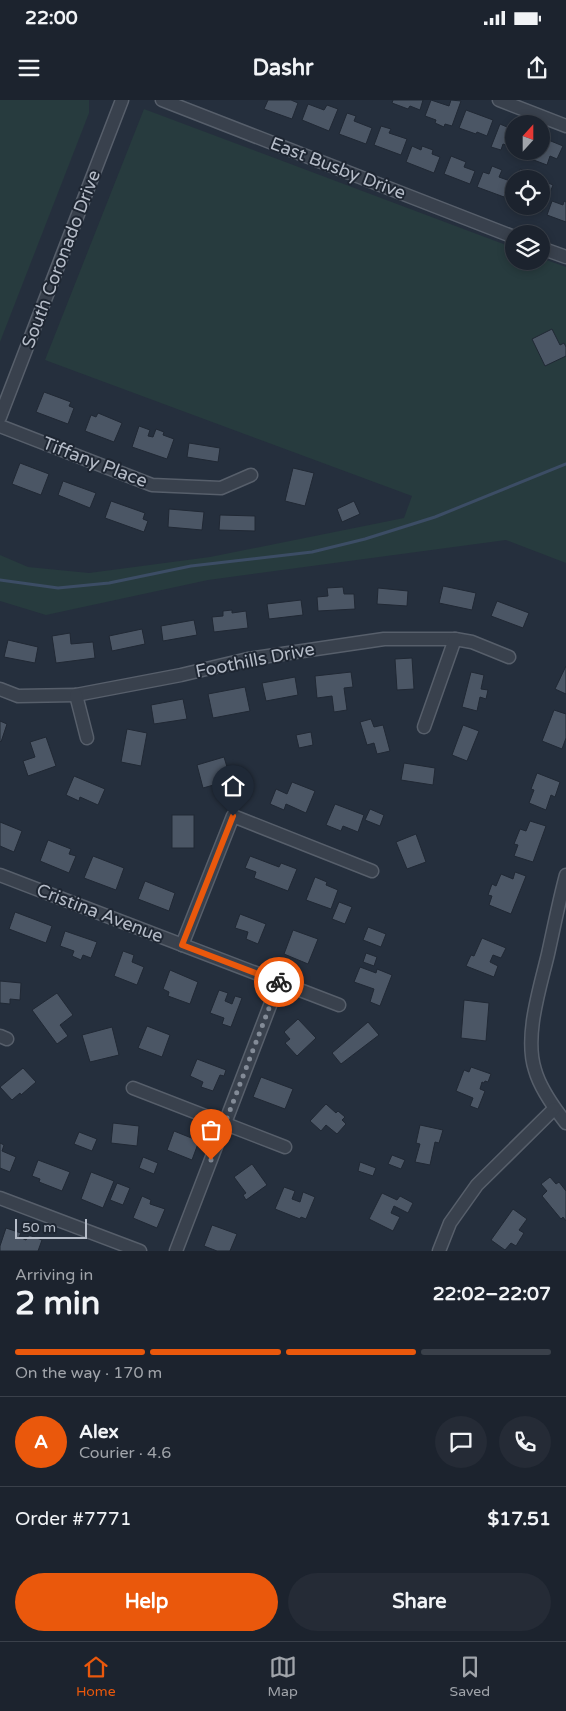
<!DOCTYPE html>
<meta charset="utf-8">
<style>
body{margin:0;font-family:"Varela Round",sans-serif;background:#252b36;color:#f1f3f6;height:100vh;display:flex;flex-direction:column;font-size:19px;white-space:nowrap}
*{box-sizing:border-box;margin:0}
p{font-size:16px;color:#a0a4aa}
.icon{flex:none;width:28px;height:28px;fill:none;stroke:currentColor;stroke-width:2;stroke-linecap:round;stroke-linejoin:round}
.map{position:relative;height:1151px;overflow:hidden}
.details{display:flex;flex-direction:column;background:#1c232e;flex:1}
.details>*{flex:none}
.needle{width:32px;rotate:21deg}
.fabs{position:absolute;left:505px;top:15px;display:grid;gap:10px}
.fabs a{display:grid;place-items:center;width:45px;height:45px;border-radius:50%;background:#1c232e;box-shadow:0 2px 8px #0003,0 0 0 1px #3a404a;font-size:25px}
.scale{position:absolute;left:15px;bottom:12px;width:72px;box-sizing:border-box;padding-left:5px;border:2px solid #b5bcc8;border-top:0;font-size:14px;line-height:18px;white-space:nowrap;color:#b5bcc8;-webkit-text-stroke:4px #1e2632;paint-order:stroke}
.pin{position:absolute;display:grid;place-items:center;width:42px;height:42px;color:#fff;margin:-51px -21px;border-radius:50% 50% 50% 0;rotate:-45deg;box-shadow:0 0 5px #0007}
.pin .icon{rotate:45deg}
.courier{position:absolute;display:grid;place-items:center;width:50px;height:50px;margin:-25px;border:4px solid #ea580c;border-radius:50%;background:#fff;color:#222;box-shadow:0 1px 6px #0007}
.headline em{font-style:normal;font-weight:700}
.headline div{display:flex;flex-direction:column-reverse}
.headline{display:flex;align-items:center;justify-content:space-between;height:85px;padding:0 15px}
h1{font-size:32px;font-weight:700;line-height:38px}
.bar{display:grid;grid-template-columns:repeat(4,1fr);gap:8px 5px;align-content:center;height:60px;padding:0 15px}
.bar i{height:6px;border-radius:4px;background:#3a404a}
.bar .current{background:#ea580c}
.bar p{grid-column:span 4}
.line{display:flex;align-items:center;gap:12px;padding:0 15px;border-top:1px solid #3a404a}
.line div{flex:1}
.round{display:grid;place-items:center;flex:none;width:52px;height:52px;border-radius:26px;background:#252b36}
.primary-button{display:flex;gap:10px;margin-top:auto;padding:10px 15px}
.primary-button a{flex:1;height:58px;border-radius:30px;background:#ea580c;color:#fff;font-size:20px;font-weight:700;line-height:58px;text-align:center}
.primary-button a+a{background:#252b36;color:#f1f3f6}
.status{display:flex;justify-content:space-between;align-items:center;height:35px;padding:0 25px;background:#1c232e;direction:ltr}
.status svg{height:14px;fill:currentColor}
header{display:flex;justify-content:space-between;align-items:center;height:65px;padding:0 15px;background:#1c232e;font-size:22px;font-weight:700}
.menu{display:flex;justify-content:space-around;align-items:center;height:70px;border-top:1px solid #3a404a;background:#1c232e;font-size:14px;color:#a0a4aa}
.menu a{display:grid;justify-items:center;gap:2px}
.menu .current{color:#ea580c}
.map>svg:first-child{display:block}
.green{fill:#273b3e}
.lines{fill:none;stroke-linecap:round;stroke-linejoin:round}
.stream{stroke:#3c4d65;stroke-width:3}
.building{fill:#4b5665;stroke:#202834}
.minor-casing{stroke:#575f6b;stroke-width:15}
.minor{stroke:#39414d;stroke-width:12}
.done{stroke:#838b97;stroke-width:5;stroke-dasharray:0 9}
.route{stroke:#ea580c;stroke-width:6}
.labels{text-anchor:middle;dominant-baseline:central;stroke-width:4;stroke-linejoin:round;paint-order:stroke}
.street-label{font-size:18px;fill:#b5bcc8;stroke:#1e2632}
</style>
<div class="status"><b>22:00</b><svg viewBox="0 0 49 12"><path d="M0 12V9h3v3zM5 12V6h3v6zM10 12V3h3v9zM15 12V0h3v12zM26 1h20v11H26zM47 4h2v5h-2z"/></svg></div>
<header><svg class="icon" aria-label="menu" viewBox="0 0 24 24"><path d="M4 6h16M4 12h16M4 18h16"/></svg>Dashr<svg class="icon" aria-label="share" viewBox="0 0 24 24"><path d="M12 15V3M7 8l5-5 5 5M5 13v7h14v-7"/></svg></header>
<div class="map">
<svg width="566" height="1151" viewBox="0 0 566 1151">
<rect width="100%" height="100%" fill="#252f3d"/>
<!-- green -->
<g class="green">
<path d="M 0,0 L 89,0 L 89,13 L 0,242 Z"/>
<path d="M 144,9 L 514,148 L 514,161 L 541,161 L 541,158 L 566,167 L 566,463 L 506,440 L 208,480 L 46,515 L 0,501 L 0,455 L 28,467 L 89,473 L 210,457 L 404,418 L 412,396 L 45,260 Z"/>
</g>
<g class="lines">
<!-- stream -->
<path class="stream" d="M 0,480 L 58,488 L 109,483 L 191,466 L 312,452 L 365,439 L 435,417 L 566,364"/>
</g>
<!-- building -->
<g class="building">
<path d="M 268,0 L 291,0 L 298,3 L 292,19 L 264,9 Z"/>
<path d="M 393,0 L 423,0 L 420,10 L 410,6 L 408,9 L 392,3 Z"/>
<path d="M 431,0 L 449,6 L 451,0 L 461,1 L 452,26 L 445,24 L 444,27 L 435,23 L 436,20 L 425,16 Z"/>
<path d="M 308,4 L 324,10 L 327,5 L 338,9 L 329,31 L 302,20 Z"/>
<path d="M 466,10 L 493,20 L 487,36 L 477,32 L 476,34 L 459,28 Z"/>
<path d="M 347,13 L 356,16 L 354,21 L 372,28 L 366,44 L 339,34 Z"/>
<path d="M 500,24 L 514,30 L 514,48 L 503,44 L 501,50 L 491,47 Z"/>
<path d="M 381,26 L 391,29 L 389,33 L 407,39 L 401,55 L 374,45 Z"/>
<path d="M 541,37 L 563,46 L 557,59 L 550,56 L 547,65 L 531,59 L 534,51 L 541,51 Z"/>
<path d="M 412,46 L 421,50 L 422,46 L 433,50 L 432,54 L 440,57 L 434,73 L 406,62 Z"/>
<path d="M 451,56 L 466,62 L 464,67 L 475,71 L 470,84 L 444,74 Z"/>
<path d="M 492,66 L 502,70 L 499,77 L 510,81 L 504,97 L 477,87 L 483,72 L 489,74 Z"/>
<path d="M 520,69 L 531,74 L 529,79 L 516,79 Z"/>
<path d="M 541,80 L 553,85 L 542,112 L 526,106 L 541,106 Z"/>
<path d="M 552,101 L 563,105 L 564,101 L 566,102 L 566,122 L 547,115 Z"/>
<path d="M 552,229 L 560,245 L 564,243 L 566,247 L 566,256 L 545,266 L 532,239 Z"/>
<path d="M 44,292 L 71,302 L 69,306 L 74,308 L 68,324 L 36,312 Z"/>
<path d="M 98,313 L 122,323 L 114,342 L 85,331 L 91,315 L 96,317 Z"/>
<path d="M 139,326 L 150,330 L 148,336 L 153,337 L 156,329 L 164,332 L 163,335 L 174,339 L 167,359 L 132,347 Z"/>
<path d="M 189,343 L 220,348 L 218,362 L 187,357 Z"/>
<path d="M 20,363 L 49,374 L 41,395 L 12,384 Z"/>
<path d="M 293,368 L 314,373 L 305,406 L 285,401 Z"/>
<path d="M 63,381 L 96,393 L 90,408 L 58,395 Z"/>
<path d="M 111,401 L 145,413 L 143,419 L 148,421 L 144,432 L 105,418 Z"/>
<path d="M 354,401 L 360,414 L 342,422 L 337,409 Z"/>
<path d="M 169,409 L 204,412 L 202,430 L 168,427 Z"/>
<path d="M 220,415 L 255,416 L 255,431 L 219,430 Z"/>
<path d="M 443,486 L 476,493 L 472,510 L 439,503 Z"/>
<path d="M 343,487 L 344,494 L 354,494 L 355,509 L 318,511 L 317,497 L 328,496 L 327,488 Z"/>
<path d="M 378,488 L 408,491 L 407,506 L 377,504 Z"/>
<path d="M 301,500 L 303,515 L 269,519 L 267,504 Z"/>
<path d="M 497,501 L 529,513 L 523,528 L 491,516 Z"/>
<path d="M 232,510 L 232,513 L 246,511 L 248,528 L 214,532 L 212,517 L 223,516 L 223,511 Z"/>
<path d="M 194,520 L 197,535 L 163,541 L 161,526 Z"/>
<path d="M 142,529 L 145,544 L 112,551 L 109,536 Z"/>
<path d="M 70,533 L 71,544 L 93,542 L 95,558 L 56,563 L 52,536 Z"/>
<path d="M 8,540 L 38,547 L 35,563 L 4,557 Z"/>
<path d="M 412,558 L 414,589 L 397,590 L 395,559 Z"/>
<path d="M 566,566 L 566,594 L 555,589 Z"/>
<path d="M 351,572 L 353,587 L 344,588 L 347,610 L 334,612 L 332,596 L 317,598 L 315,576 Z"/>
<path d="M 471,572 L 484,575 L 481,589 L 488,590 L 486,599 L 480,597 L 477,611 L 462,607 Z"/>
<path d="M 295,577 L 298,595 L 266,601 L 262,583 Z"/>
<path d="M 245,587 L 250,611 L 213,618 L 208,594 Z"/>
<path d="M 183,599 L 187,619 L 154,624 L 151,605 Z"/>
<path d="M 554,610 L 566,614 L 566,638 L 562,649 L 542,641 Z"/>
<path d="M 371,619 L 374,627 L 383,625 L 390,651 L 377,654 L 374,643 L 367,645 L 360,622 Z"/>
<path d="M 0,621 L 7,624 L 1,642 L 0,641 Z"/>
<path d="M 463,625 L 479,631 L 467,661 L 452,655 Z"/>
<path d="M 127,629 L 147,633 L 141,666 L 121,662 Z"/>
<path d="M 311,632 L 313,645 L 299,648 L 296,635 Z"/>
<path d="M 46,637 L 56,666 L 28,676 L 23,661 L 35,657 L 30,642 Z"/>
<path d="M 224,657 L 231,680 L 203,688 L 197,665 Z"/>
<path d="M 404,663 L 435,668 L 433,685 L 401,680 Z"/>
<path d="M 537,673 L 560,682 L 555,697 L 551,695 L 546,710 L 529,703 L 534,690 L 531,689 Z"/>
<path d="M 74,676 L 105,689 L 98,705 L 80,697 L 79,701 L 66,695 Z"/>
<path d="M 292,682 L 315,691 L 306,713 L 286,704 L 284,710 L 270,704 L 276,689 L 287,694 Z"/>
<path d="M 335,704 L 364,715 L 358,732 L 343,726 L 341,731 L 326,725 Z"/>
<path d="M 370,709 L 384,715 L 380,726 L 365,720 Z"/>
<rect x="172" y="715" width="22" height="33"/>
<path d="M 530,721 L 546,726 L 533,762 L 514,756 L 518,745 L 514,744 L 520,729 L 526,731 Z"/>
<path d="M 0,722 L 22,731 L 14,752 L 0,746 Z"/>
<path d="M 416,734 L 426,762 L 407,769 L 396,742 Z"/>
<path d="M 48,740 L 71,749 L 69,754 L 76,756 L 69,773 L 40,761 Z"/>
<path d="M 93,756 L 124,768 L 116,790 L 84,778 Z"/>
<path d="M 250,756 L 279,767 L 281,763 L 297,769 L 288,791 L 254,778 L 256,772 L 245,768 Z"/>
<path d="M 515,772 L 526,776 L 511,814 L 489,805 L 492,796 L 488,795 L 492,784 L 496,786 L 501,774 L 513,779 Z"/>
<path d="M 315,777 L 327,782 L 326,785 L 338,790 L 331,809 L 306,800 Z"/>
<path d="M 145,781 L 175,793 L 169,811 L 138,799 Z"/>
<path d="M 339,802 L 352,807 L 345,824 L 332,819 Z"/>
<path d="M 15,812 L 52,826 L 46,843 L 9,829 Z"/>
<path d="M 240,814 L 266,824 L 258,844 L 246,839 L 248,832 L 235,828 Z"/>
<path d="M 368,827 L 386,834 L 381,847 L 363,840 Z"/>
<path d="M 293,830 L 318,839 L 308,864 L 284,854 Z"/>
<path d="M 65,831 L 97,842 L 91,858 L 83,855 L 81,860 L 72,856 L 74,851 L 60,846 Z"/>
<path d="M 482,838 L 506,848 L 501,858 L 493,855 L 490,862 L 498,866 L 494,877 L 466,866 L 471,855 L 474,856 Z"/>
<path d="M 123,851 L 134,855 L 132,862 L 144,867 L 137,885 L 114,876 Z"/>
<path d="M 366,853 L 377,857 L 374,866 L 363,862 Z"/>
<path d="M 360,867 L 376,873 L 377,869 L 392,875 L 380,906 L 370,902 L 374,889 L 354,882 Z"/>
<path d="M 170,870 L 198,882 L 190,904 L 168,896 L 169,892 L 163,889 Z"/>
<path d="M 0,881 L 21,883 L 20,900 L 10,899 L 10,904 L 0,903 Z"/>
<path d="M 219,890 L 228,893 L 225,901 L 232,904 L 235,896 L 242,898 L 231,927 L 222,924 L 224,918 L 210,913 Z"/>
<path d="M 57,893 L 73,915 L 60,925 L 68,936 L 57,944 L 32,910 Z"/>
<path d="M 464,900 L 489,903 L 486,941 L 461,938 Z"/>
<path d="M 298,919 L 316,938 L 297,956 L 285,943 L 290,939 L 284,932 Z"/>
<path d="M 368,922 L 379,935 L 341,964 L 332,953 Z"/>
<path d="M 147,926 L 170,935 L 162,957 L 138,948 Z"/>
<path d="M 112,927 L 119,955 L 90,962 L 82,935 Z"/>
<path d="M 197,959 L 226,970 L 224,976 L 220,975 L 213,991 L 201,987 L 203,982 L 190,976 Z"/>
<path d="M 471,967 L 491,974 L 488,982 L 485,981 L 484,983 L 482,982 L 480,989 L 485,991 L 478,1009 L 470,1006 L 473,998 L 456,991 L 464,970 L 469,972 Z"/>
<path d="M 23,968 L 36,982 L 21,995 L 20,993 L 12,1000 L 0,987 Z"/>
<path d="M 261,977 L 293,989 L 285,1009 L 253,997 Z"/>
<path d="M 326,1004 L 336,1013 L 338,1011 L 345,1017 L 342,1020 L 346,1024 L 337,1034 L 326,1025 L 321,1031 L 310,1021 Z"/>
<path d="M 113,1023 L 139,1026 L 137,1046 L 111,1043 Z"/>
<path d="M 420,1025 L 443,1030 L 439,1043 L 435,1042 L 430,1065 L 415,1062 L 420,1044 L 416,1043 Z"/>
<path d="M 174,1031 L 199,1041 L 192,1060 L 167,1050 Z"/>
<path d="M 79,1032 L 97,1039 L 92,1051 L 74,1044 Z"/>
<path d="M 0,1043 L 4,1045 L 2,1051 L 16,1057 L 10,1072 L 0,1068 Z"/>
<path d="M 392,1055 L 405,1060 L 401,1069 L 388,1064 Z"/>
<path d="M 143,1057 L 158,1063 L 154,1074 L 139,1068 Z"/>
<path d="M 38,1060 L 70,1072 L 62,1091 L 39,1082 L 40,1079 L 32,1076 Z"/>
<path d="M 360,1062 L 376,1068 L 373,1076 L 358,1071 Z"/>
<path d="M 252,1064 L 267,1085 L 246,1100 L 243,1095 L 246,1093 L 234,1077 Z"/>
<path d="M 91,1072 L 114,1081 L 103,1108 L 81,1099 Z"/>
<path d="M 550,1077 L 556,1084 L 559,1082 L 566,1091 L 566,1121 L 563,1117 L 561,1119 L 542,1096 L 547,1091 L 541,1084 Z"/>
<path d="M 117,1083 L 130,1088 L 123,1105 L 110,1100 Z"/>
<path d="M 284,1087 L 295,1091 L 292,1099 L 300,1102 L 303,1092 L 315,1097 L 306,1119 L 301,1117 L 300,1119 L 275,1109 Z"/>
<path d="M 382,1093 L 397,1100 L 400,1096 L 413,1103 L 408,1113 L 394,1106 L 391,1113 L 400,1117 L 393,1131 L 369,1119 Z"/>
<path d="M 142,1096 L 151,1100 L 150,1104 L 165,1109 L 157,1128 L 133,1118 Z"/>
<path d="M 513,1109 L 527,1119 L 519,1130 L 524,1133 L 516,1146 L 511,1143 L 505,1150 L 491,1140 Z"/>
<path d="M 212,1125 L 237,1134 L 230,1151 L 217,1151 L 204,1146 Z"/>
<path d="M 6,1128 L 21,1133 L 19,1137 L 26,1140 L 29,1135 L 42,1140 L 38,1151 L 0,1151 L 0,1146 Z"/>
</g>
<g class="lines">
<!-- minor casing -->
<g class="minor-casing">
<g id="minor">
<path d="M 162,0 L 514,137"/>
<path d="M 499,0 L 566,26"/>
<path d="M 541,148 L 566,157"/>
<path d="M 0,317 L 122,0"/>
<path d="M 0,326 L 152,385 L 221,388 L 251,375"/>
<path d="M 0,589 L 18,596 L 76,595 L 181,575 L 248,559 L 384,539 L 455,539 L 472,542 L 509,557"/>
<path d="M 76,595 L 87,638"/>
<path d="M 424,627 L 455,539"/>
<path d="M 0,775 L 339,905"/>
<path d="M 566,775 C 559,801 554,827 548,854 C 540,888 524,936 535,970 C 540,988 555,1009 566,1023"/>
<path d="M 182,845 L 233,716 L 372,771"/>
<path d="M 0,936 L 7,939"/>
<path d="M 133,988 L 285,1047"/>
<path d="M 0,1098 L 140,1151"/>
<path d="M 176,1151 L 279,882"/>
<path d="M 439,1151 L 450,1123 L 477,1085 L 554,1009"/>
</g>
</g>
<!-- minor -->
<use href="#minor" class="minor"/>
</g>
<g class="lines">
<!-- done -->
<path class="done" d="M 211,1060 L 279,882"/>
<!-- route -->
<path class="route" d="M 233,716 L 182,845 L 279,882"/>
</g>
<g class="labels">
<!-- street labels -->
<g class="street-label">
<text transform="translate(338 68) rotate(21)">East Busby Drive</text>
<text transform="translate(61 159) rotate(-69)">South Coronado Drive</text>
<text transform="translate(95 362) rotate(21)">Tiffany Place</text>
<text transform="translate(255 560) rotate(-11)">Foothills Drive</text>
<text transform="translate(100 813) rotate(21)">Cristina Avenue</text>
</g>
</g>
</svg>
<div class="fabs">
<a><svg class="needle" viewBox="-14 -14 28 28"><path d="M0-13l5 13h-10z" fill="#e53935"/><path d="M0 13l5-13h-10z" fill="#a0a4aa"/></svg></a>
<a><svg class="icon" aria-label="locate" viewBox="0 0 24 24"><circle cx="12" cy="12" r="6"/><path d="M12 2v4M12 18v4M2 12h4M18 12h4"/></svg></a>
<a><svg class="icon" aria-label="layers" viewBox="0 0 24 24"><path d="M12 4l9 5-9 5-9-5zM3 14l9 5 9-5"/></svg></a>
</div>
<div class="scale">50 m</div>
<div class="pin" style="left:211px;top:1060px;background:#ea580c"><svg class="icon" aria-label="bag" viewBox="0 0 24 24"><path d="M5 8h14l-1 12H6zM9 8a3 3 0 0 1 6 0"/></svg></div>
<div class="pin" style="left:233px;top:716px;background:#1f2937"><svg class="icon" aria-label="home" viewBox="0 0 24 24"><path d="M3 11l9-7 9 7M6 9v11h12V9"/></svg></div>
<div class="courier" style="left:279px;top:882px"><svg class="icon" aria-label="bike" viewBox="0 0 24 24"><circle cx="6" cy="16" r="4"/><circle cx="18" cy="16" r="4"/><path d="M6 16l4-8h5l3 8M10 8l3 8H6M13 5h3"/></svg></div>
</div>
<section class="details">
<div class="headline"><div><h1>2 min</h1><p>Arriving in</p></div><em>22:02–22:07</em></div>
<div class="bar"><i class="current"></i><i class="current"></i><i class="current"></i><i></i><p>On the way · 170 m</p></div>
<div class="line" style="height:90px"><b class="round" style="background:#ea580c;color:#fff">A</b><div><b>Alex</b><p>Courier · 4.6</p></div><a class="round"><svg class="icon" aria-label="chat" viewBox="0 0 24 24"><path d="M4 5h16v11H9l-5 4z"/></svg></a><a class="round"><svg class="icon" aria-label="phone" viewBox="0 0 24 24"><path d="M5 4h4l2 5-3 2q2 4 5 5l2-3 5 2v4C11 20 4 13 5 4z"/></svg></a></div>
<div class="line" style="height:65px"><div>Order #7771</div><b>$17.51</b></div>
<div class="primary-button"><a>Help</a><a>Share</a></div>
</section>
<nav class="menu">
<a class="current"><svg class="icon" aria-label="home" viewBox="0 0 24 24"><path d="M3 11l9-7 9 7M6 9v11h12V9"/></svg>Home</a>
<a><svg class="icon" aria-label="map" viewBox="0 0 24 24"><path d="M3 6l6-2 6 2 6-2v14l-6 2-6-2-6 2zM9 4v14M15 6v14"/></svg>Map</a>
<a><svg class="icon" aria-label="saved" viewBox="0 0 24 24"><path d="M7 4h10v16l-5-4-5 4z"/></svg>Saved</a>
</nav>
